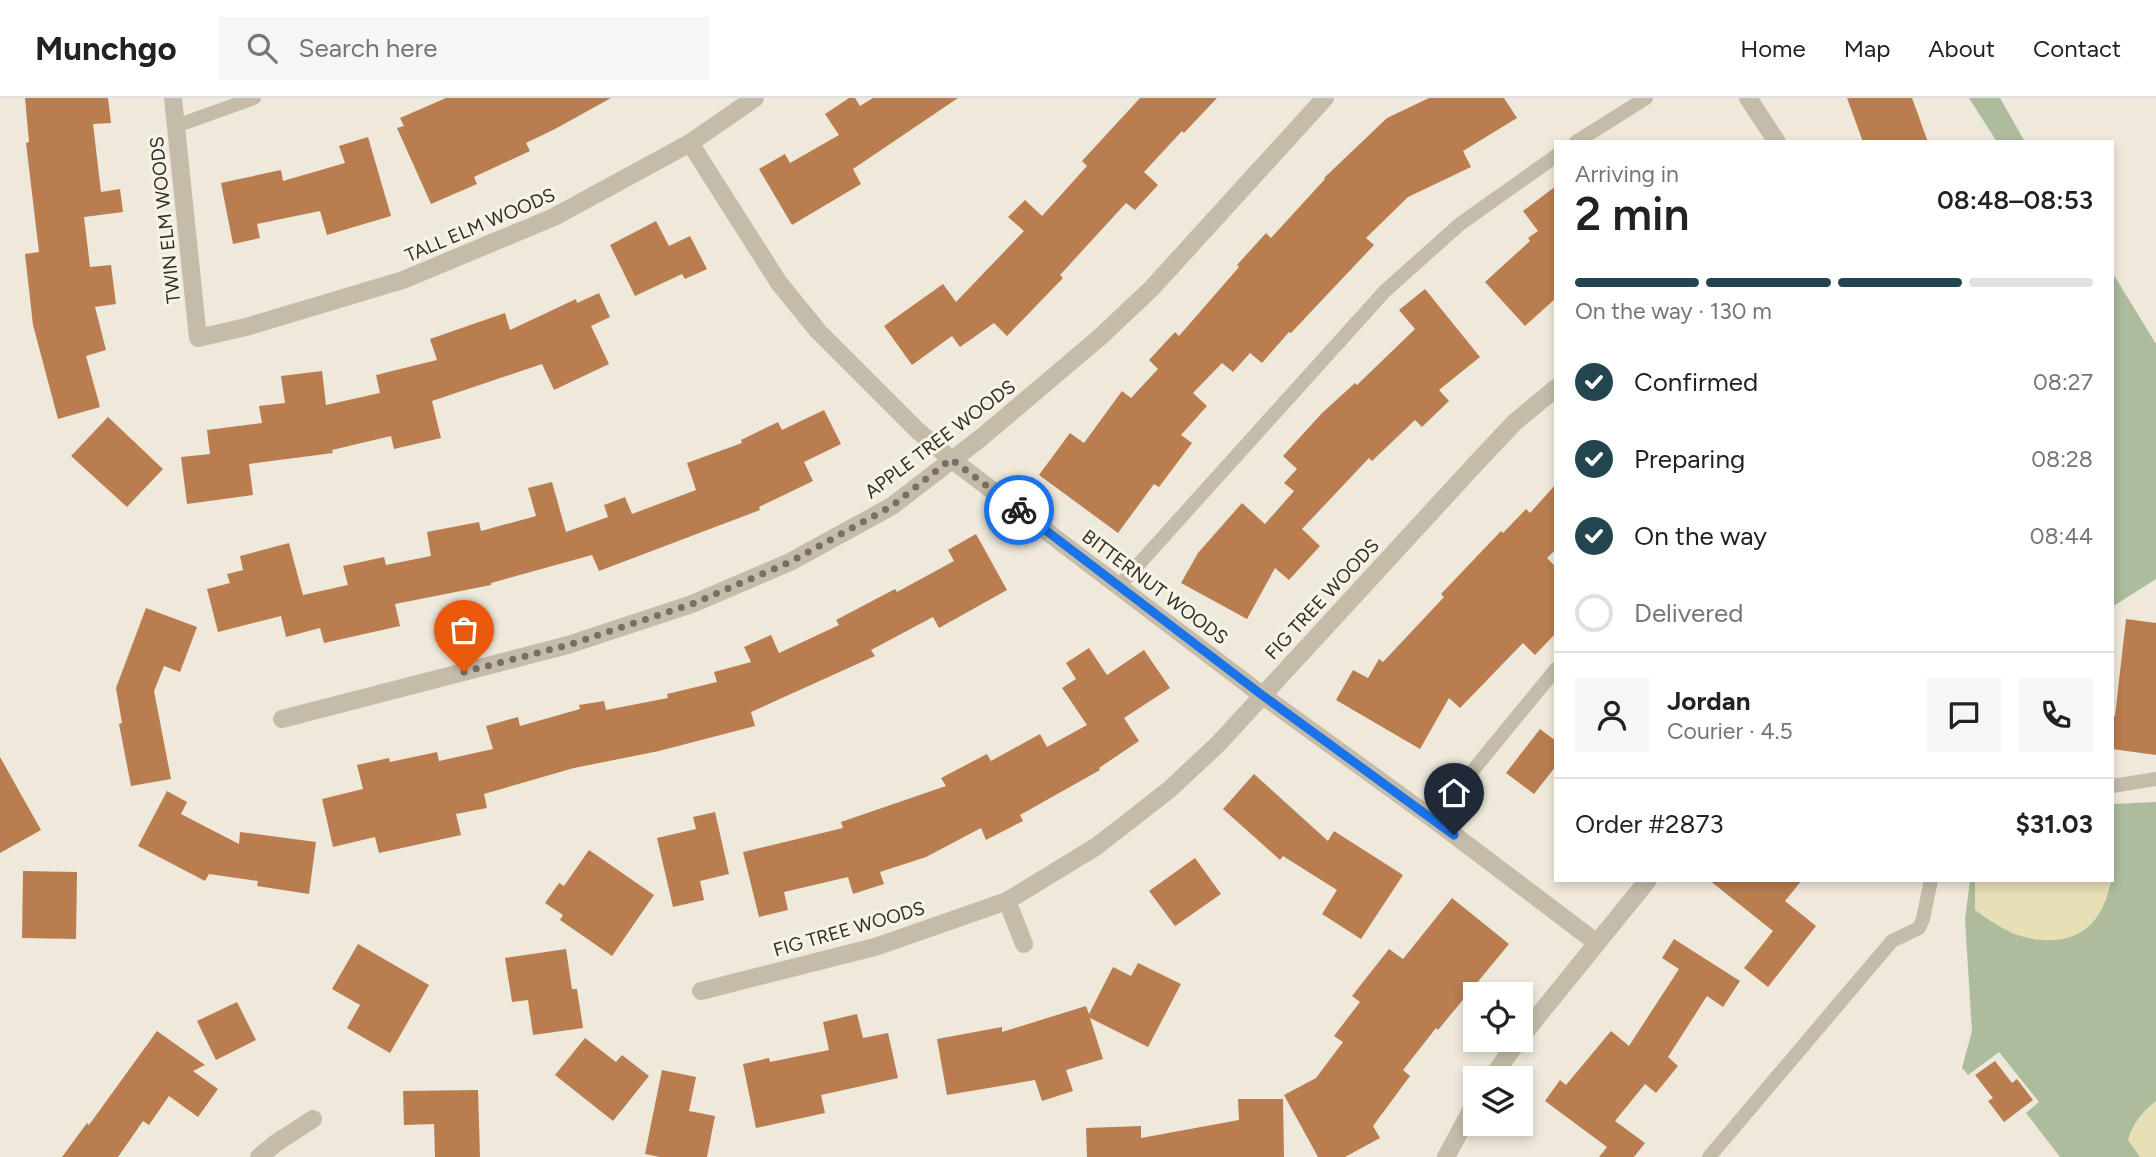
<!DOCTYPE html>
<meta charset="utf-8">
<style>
body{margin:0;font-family:Figtree,sans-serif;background:#f6f6f6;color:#222;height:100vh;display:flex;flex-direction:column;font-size:26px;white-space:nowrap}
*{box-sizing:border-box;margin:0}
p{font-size:23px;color:#767676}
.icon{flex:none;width:38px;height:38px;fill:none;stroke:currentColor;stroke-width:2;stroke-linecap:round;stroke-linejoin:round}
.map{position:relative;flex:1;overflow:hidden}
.panel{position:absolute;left:1554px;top:42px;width:560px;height:742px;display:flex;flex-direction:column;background:#fff;border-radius:0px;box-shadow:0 4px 10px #0003}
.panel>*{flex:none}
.fabs{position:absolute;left:1463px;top:884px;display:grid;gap:14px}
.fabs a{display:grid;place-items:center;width:70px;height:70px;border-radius:0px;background:#fff;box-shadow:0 4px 10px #0003;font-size:35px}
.pin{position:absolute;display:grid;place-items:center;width:60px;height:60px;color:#fff;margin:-72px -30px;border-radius:50% 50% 50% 0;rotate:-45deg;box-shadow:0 0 7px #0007}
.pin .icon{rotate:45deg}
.courier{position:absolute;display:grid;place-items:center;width:70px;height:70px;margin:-35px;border:5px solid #1a73e8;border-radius:50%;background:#fff;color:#222;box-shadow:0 2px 9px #0007}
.overview em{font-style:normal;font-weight:600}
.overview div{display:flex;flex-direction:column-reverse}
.overview{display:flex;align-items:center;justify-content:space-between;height:119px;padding:0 21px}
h1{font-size:46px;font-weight:600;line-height:52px}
.bar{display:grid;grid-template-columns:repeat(4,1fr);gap:10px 7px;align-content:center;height:84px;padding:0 21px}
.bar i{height:9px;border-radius:5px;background:#e0e0e0}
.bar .active{background:#224550}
.bar p{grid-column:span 4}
.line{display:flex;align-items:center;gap:18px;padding:0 21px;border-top:2px solid #e0e0e0}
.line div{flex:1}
.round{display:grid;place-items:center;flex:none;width:74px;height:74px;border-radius:0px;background:#f6f6f6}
ol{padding:0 21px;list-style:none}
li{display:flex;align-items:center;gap:21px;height:77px}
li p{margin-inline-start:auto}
li .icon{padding:7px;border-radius:50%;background:#224550;color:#fff;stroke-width:4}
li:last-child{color:#767676}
li i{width:38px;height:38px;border:4px solid #e0e0e0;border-radius:50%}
header{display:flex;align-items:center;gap:42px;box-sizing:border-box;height:98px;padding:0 35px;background:#fff;border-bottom:2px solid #e0e0e0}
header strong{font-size:33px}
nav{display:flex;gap:38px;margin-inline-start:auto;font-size:24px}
.search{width:490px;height:63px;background:#f6f6f6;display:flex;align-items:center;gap:18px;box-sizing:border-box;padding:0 24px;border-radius:0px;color:#767676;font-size:26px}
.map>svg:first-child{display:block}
.green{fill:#acbc9d}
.sand{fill:#e7dfb5}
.building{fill:#b97d50}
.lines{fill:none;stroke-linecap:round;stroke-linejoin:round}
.lane{stroke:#c5bba9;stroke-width:14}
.street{stroke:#c5bba9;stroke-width:18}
.done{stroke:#756f67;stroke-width:7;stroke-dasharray:0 12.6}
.route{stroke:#1a73e8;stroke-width:9}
.labels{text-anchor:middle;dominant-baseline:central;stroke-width:6;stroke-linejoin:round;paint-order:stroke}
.street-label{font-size:19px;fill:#332e28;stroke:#f7f3e7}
</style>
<header>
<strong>Munchgo</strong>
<div class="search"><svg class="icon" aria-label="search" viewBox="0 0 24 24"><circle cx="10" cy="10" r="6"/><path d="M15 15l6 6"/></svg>Search here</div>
<nav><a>Home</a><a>Map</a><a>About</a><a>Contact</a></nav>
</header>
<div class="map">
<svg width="2156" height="1059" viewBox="0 0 2156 1059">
<rect width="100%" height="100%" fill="#efe9dc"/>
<!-- green -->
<g class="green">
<path d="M 1969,0 L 2000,0 L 2025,44 L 1997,44 Z"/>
<path d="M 2112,174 L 2156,246 L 2156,481 L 2112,509 Z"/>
<path d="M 2156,704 L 2156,1059 L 2060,1059 L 2026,1015 L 2039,1004 L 1999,954 L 1968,977 L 1962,970 L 1972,933 L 1965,822 L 1970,782 L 2112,782 L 2112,706 Z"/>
</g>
<!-- sand -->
<g class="sand">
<path d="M 1975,782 L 2111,782 L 2111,784 C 2108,796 2104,809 2097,819 C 2078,847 2040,846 2012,835 C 1999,829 1986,820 1975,812 Z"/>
<path d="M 2156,1003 L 2156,1059 L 2140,1059 L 2128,1042 C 2132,1026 2143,1013 2156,1003 Z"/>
</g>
<!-- building -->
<g class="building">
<path d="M 25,0 L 108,0 L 111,25 L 93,26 L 101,94 L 120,91 L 123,114 L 84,119 L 90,169 L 111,167 L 116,206 L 95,209 L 106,252 L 86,258 L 100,309 L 58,321 L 33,227 L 25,156 L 39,154 L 26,45 L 29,44 Z"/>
<path d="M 446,0 L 611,0 L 555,31 L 526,45 L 530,53 L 474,79 L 477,86 L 431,106 L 397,30 L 404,28 L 400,20 Z"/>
<path d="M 849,0 L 855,0 L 860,8 L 873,0 L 958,0 L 853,71 L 861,86 L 792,127 L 759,71 L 785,56 L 790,65 L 839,37 L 825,16 Z"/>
<path d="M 1140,0 L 1217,0 L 1184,35 L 1182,33 L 1144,74 L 1158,87 L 1135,112 L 1126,105 L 1060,177 L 1063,180 L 1007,238 L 994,225 L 960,249 L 952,238 L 912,267 L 884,228 L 943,186 L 956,204 L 1024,133 L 1008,119 L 1025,102 L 1042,118 L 1087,68 L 1082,63 Z"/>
<path d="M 1429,0 L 1504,0 L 1517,20 L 1463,53 L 1471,69 L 1408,99 L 1366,140 L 1374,147 L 1291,235 L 1289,234 L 1262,265 L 1250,255 L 1233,274 L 1222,265 L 1193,295 L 1207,308 L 1181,337 L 1192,345 L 1159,389 L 1154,386 L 1118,435 L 1039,377 L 1070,335 L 1084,345 L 1122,293 L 1131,300 L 1158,271 L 1149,262 L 1175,234 L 1179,238 L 1239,169 L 1237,167 L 1266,135 L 1271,140 L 1325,81 L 1324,80 L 1387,20 Z"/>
<path d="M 1847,0 L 1912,0 L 1928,44 L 1863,44 Z"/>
<path d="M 368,39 L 391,118 L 327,137 L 320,113 L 257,126 L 260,140 L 233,146 L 221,85 L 281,72 L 283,83 L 345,65 L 339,48 Z"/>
<path d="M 1556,88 L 1556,200 L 1525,228 L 1485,184 L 1530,143 L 1528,140 L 1538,133 L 1523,113 Z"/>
<path d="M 656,123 L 669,148 L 690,138 L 707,171 L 685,181 L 682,176 L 635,198 L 610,147 Z"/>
<path d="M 1425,191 L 1480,259 L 1439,292 L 1449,303 L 1422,329 L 1415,322 L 1372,363 L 1369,360 L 1302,431 L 1320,448 L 1289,482 L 1275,470 L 1247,521 L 1181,485 L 1198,455 L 1242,405 L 1265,426 L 1294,393 L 1284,385 L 1297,371 L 1283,358 L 1322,315 L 1355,285 L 1357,287 L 1415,231 L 1399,212 Z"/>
<path d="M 599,195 L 610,219 L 591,228 L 609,266 L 554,292 L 542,266 L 432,303 L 441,340 L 394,351 L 391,338 L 332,352 L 333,355 L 249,366 L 253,397 L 187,406 L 181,359 L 210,356 L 207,332 L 262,325 L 259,308 L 285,305 L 281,278 L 322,273 L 326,307 L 380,295 L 376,277 L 437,262 L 430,241 L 505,215 L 510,232 L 576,201 L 577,205 Z"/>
<path d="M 824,312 L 841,346 L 804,364 L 813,383 L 759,409 L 760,412 L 599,473 L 592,457 L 491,485 L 491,487 L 395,506 L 400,528 L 324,545 L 320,530 L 286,539 L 281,518 L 218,534 L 207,491 L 230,485 L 227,476 L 243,472 L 240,458 L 289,445 L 303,497 L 348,487 L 343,468 L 384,459 L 386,467 L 431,458 L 427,434 L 479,424 L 481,433 L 536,418 L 528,390 L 552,384 L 566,434 L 608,419 L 604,407 L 625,399 L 632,416 L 696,392 L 687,365 L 742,345 L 741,342 L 778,324 L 782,332 Z"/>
<path d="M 108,319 L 163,371 L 127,409 L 71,358 Z"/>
<path d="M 1556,386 L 1556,451 L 1547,460 L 1556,469 L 1556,535 L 1535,557 L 1523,545 L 1460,610 L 1449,600 L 1420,651 L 1336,602 L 1353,572 L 1368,580 L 1379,561 L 1383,564 L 1444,499 L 1441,496 L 1501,433 L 1503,435 L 1526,411 L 1530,415 Z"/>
<path d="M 976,436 L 1007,492 L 939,530 L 933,519 L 871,552 L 875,558 L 751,614 L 755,628 L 659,653 L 574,670 L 484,696 L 487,710 L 456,716 L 461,737 L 379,755 L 375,739 L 333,749 L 322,701 L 363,691 L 357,667 L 389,660 L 390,664 L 437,654 L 439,663 L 493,651 L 486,628 L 518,619 L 520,628 L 580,611 L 579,607 L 604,603 L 606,612 L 668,600 L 667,596 L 717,584 L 714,574 L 751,564 L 744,549 L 771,537 L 779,555 L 839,527 L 836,522 L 895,491 L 897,494 L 954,463 L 948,452 Z"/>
<path d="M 146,510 L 197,529 L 180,574 L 164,568 L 154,593 L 171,681 L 131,688 L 119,626 L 122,625 L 116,590 Z"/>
<path d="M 2126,521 L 2156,525 L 2156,657 L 2112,651 L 2112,617 L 2115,618 Z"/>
<path d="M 1089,550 L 1107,577 L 1144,552 L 1170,590 L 1124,620 L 1139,643 L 1099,670 L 1100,672 L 1020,717 L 1023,723 L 986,742 L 981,730 L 926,759 L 880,774 L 884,786 L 853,796 L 848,779 L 784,794 L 788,812 L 759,819 L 743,754 L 843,730 L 841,724 L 946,688 L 941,680 L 987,656 L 991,663 L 1040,636 L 1047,649 L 1087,627 L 1062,590 L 1076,581 L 1066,565 Z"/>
<path d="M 1540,631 L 1556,643 L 1556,668 L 1534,696 L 1506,675 Z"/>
<path d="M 0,659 L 41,732 L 0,755 Z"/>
<path d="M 1254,676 L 1328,743 L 1334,733 L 1403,777 L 1361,841 L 1322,816 L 1337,792 L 1283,758 L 1280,762 L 1223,711 Z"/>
<path d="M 167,693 L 187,704 L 181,716 L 239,746 L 240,734 L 316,744 L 309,796 L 257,788 L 258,783 L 209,776 L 205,783 L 138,748 Z"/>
<path d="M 715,714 L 729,776 L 700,783 L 704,802 L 673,809 L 657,740 L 696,731 L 693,719 Z"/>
<path d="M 589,752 L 654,797 L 612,858 L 560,822 L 563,817 L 545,805 L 559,785 L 564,788 Z"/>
<path d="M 1195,760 L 1221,796 L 1175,828 L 1149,793 Z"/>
<path d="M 23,773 L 77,774 L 76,841 L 22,840 Z"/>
<path d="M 1709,782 L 1802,782 L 1785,803 L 1816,828 L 1768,889 L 1744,870 L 1773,833 Z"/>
<path d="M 1452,800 L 1509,846 L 1438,932 L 1436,930 L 1403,972 L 1410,978 L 1373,1028 L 1380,1040 L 1345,1059 L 1318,1059 L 1284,997 L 1316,980 L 1343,944 L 1334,938 L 1360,904 L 1352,898 L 1389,851 L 1403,861 Z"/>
<path d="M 1674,841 L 1740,883 L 1723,909 L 1707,898 L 1668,959 L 1678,968 L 1656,995 L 1645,986 L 1615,1023 L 1645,1045 L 1634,1059 L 1599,1059 L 1607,1049 L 1545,1003 L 1560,982 L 1566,987 L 1611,933 L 1629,948 L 1679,871 L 1662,860 Z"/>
<path d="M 358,846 L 429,887 L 390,955 L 347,930 L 360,907 L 332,891 Z"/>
<path d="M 566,851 L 572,891 L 577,891 L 583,930 L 533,937 L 528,902 L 512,904 L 505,860 Z"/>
<path d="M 1138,865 L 1181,886 L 1148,949 L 1090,920 L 1103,961 L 1066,972 L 1073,993 L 1042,1003 L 1035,982 L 947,997 L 937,941 L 1002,929 L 1002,934 L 1086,908 L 1089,916 L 1113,869 L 1131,878 Z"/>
<path d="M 237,904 L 256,942 L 216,962 L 197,923 Z"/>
<path d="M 857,916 L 863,940 L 888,935 L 898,980 L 821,997 L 825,1015 L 756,1030 L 743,966 L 769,960 L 770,964 L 829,952 L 823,924 Z"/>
<path d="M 157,933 L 205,967 L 193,973 L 218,991 L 198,1019 L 169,998 L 149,1027 L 143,1023 L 118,1059 L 62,1059 L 87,1025 L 89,1027 Z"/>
<path d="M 585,940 L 616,964 L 622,957 L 649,978 L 613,1023 L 555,977 Z"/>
<path d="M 1995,963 L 2012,985 L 2017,981 L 2033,1002 L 2004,1024 L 1988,1003 L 1993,1000 L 1975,977 Z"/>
<path d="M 662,972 L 696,979 L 689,1013 L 715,1018 L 707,1059 L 660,1059 L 645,1056 Z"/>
<path d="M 478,992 L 480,1059 L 435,1059 L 434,1026 L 404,1027 L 403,993 Z"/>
<path d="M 1238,1001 L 1283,1001 L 1284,1059 L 1087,1059 L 1086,1030 L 1141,1028 L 1141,1040 L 1239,1022 Z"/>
</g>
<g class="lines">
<!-- lane -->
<g class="lane">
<path d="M 176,28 L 254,0"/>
<path d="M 1576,44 L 1646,0"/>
<path d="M 1119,488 L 1385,193 L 1460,126 L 1556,58"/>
<path d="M 2112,688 L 2156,681"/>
<path d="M 1433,721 L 1556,571"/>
<path d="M 1709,1059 L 1892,843 L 1919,830 L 1923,821 L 1931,782"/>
</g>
<!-- street -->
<g class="street">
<path d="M 173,0 L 198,240 L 246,229 L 403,182 L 554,119 L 690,45 L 755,0"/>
<path d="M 1748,0 L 1777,44"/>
<path d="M 690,45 L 779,185 L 818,233 L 918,333 L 951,361 L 1262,597 L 1433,721 L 1597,845"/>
<path d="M 282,621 L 568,547 L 692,506 L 790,464 L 892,408 L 982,339 L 1099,240 L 1151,191 L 1325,0"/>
<path d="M 1007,803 L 1024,846"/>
<path d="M 701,893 L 875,849 L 1007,803 L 1097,748 L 1170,691 L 1219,645 L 1480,361 L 1515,324 L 1556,290"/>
<path d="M 1521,939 L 1648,782"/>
<path d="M 1491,980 L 1519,942"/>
<path d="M 259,1059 L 276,1045 L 313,1021"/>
<path d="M 1446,1059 L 1475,1005"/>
</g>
</g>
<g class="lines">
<!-- done -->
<path class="done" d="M 464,574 L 568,547 L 692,506 L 790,464 L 892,408 L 951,361 L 1019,412"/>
<!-- route -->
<path class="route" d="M 1019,412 L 1262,597 L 1454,737"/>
</g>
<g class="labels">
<!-- street labels -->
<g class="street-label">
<text transform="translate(165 122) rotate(-96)">TWIN ELM WOODS</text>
<text transform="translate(480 127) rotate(-23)">TALL ELM WOODS</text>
<text transform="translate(940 341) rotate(-37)">APPLE TREE WOODS</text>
<text transform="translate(1155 489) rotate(37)">BITTERNUT WOODS</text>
<text transform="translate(1322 501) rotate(-47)">FIG TREE WOODS</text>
<text transform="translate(849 831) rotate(-16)">FIG TREE WOODS</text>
</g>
</g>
</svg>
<div class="fabs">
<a><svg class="icon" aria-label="locate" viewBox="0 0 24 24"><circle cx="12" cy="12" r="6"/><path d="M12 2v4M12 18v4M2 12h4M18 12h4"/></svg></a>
<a><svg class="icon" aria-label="layers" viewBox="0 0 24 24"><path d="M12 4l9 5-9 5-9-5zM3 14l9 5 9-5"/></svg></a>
</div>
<div class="pin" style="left:464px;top:574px;background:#ea580c"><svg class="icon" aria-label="bag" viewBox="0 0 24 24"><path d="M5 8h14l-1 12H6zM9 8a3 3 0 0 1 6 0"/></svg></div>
<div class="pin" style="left:1454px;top:737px;background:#1f2937"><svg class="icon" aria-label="home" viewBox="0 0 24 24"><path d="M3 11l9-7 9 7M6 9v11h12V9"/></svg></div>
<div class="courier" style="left:1019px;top:412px"><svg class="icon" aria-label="bike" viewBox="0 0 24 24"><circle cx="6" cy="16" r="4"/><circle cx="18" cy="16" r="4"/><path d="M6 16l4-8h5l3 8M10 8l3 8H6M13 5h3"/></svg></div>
<section class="panel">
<div class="overview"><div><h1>2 min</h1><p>Arriving in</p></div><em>08:48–08:53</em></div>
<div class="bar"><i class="active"></i><i class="active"></i><i class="active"></i><i></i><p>On the way · 130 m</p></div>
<ol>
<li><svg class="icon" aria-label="check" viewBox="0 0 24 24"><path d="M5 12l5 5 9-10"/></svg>Confirmed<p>08:27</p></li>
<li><svg class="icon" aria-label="check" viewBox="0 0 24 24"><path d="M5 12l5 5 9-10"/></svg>Preparing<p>08:28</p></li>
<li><svg class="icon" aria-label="check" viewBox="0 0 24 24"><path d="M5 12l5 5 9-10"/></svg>On the way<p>08:44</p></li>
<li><i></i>Delivered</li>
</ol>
<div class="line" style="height:126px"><a class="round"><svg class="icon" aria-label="person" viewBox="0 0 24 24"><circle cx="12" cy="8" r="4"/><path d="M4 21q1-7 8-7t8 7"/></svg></a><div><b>Jordan</b><p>Courier · 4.5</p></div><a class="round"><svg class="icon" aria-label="chat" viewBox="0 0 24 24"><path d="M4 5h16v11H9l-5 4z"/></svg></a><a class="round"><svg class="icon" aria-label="phone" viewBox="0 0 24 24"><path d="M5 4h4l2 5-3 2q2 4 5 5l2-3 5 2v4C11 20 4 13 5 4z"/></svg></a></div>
<div class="line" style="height:91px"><div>Order #2873</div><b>$31.03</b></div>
</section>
</div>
